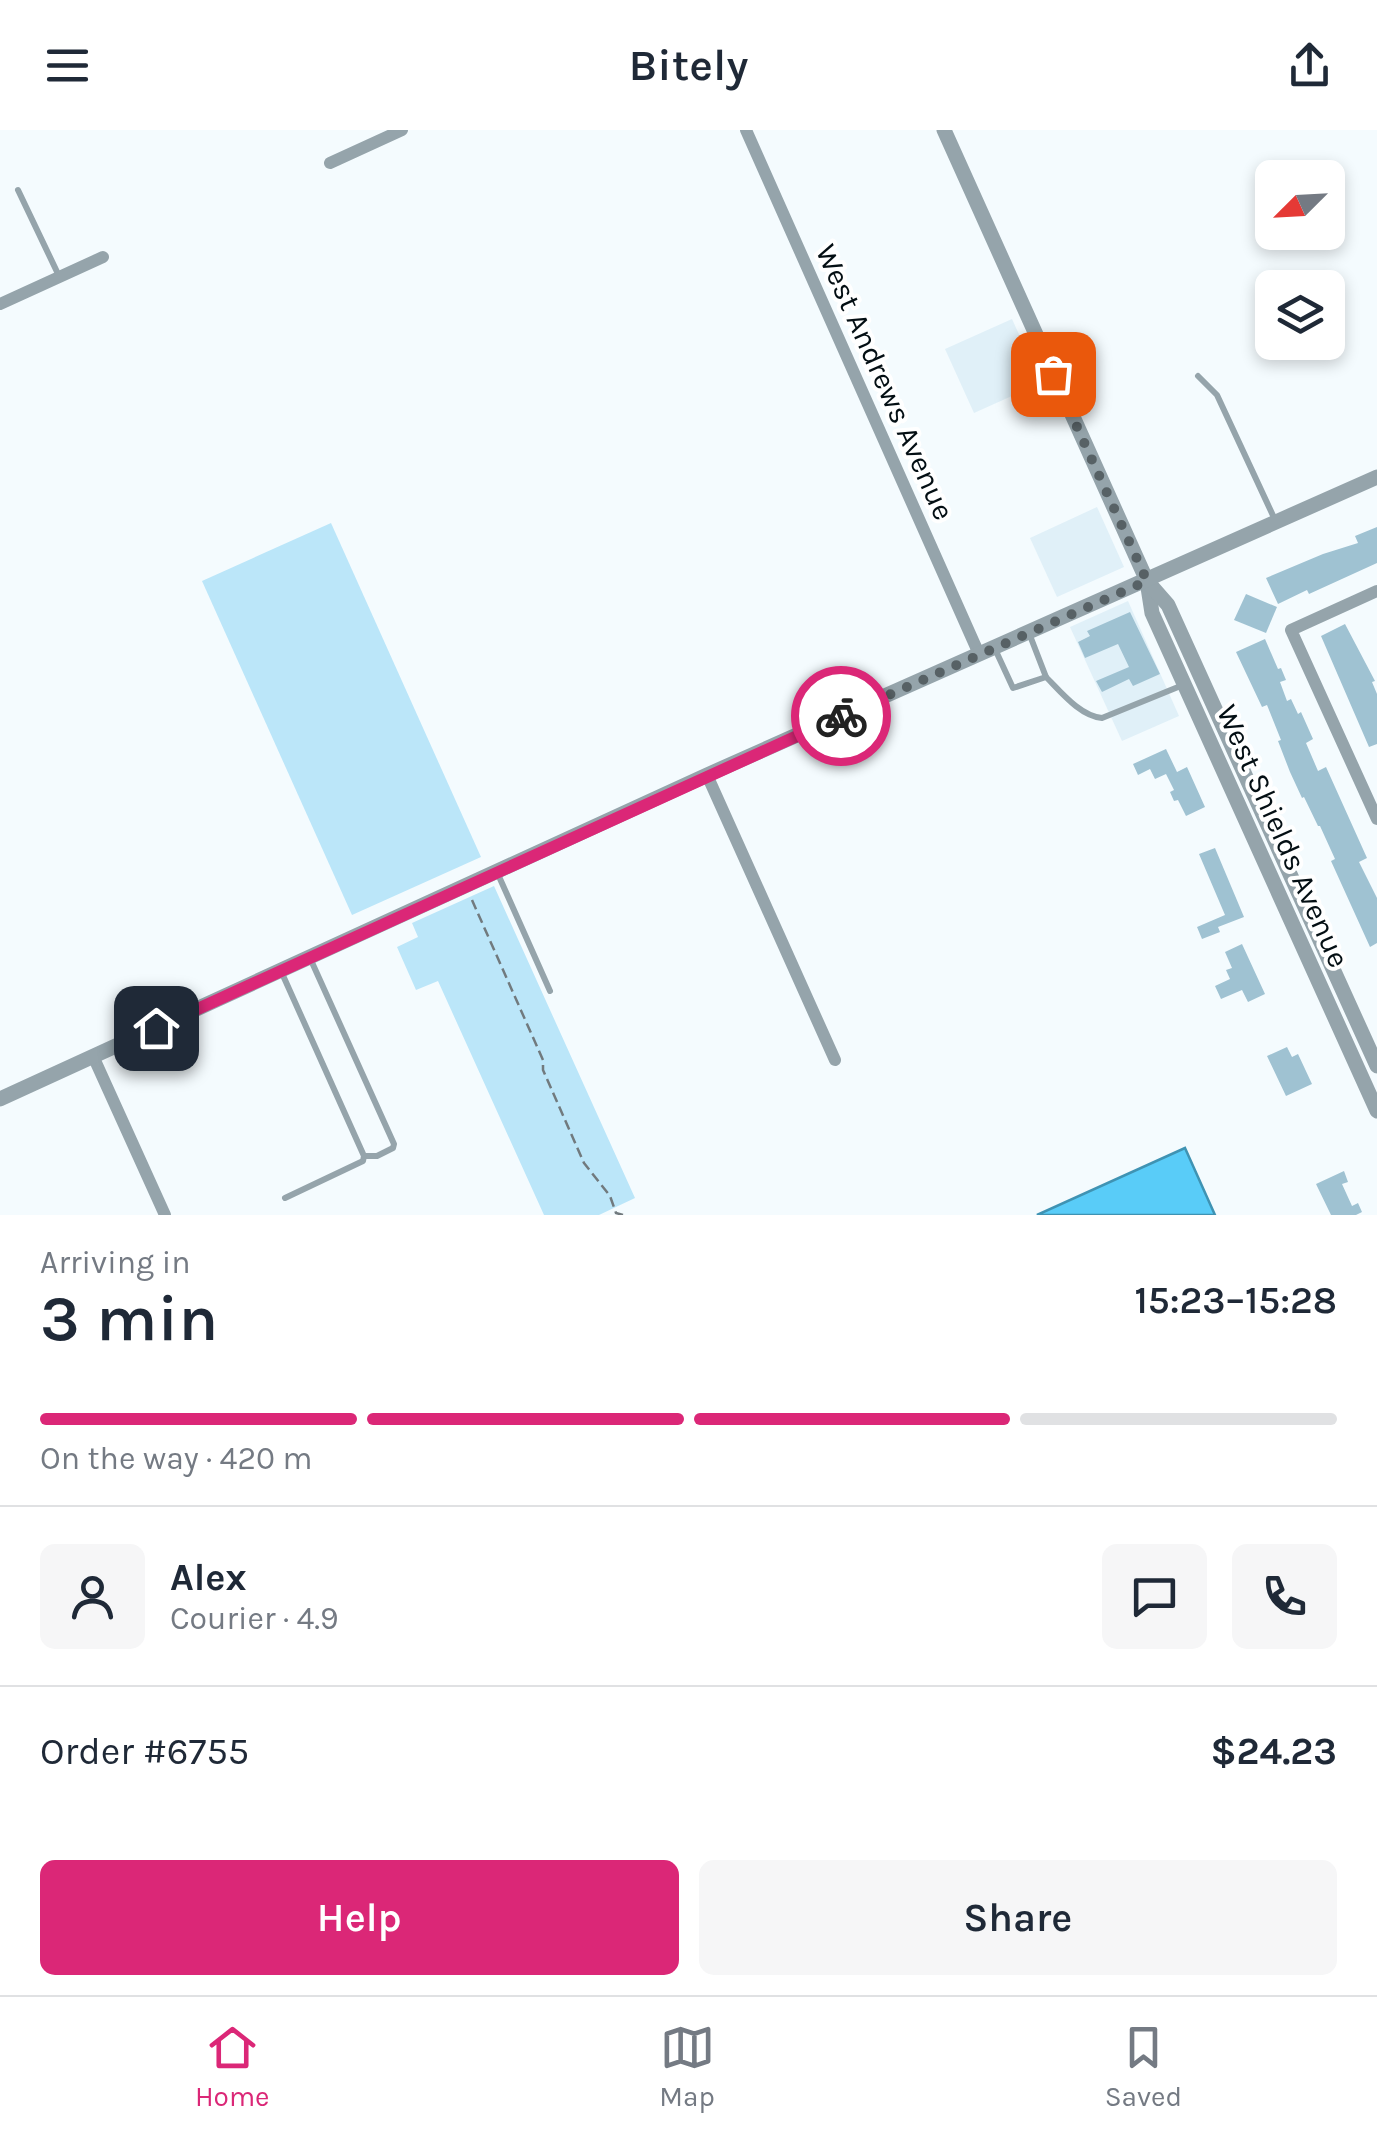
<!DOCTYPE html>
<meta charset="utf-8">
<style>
body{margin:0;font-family:Karla,sans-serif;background:#f6f6f7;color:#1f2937;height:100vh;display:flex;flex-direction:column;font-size:38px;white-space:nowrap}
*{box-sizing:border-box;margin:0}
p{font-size:32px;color:#747a83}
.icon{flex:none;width:55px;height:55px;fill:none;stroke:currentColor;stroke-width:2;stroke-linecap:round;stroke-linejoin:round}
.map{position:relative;height:1085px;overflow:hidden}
.details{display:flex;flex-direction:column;background:#fff;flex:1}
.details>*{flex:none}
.needle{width:65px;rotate:246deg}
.fabs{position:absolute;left:1255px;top:30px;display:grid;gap:20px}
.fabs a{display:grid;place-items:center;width:90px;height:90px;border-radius:15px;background:#fff;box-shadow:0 5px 15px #0003;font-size:50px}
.pin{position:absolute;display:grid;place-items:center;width:85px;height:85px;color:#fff;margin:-42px;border-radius:20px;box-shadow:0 5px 15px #0006}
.courier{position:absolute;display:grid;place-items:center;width:100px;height:100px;margin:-50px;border:8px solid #db2777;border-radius:50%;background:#fff;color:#222;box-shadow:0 2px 12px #0007}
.summary em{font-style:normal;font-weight:600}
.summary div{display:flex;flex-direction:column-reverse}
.summary{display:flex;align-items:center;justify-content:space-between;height:170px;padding:0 40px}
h1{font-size:65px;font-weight:600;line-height:75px}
.bar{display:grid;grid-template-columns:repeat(4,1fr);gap:15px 10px;align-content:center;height:120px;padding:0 40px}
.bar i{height:12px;border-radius:8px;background:#e0e1e3}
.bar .active{background:#db2777}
.bar p{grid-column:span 4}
.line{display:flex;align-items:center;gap:25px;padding:0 40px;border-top:2px solid #e0e1e3}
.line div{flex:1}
.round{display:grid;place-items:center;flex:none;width:105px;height:105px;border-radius:15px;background:#f6f6f7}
.action{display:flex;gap:20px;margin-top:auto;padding:20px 40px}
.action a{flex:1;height:115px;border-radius:15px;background:#db2777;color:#fff;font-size:40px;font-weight:600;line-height:115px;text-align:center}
.action a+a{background:#f6f6f7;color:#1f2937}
header{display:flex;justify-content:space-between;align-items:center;height:130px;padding:0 40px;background:#fff;font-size:45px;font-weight:600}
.tab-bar{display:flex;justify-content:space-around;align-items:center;height:140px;border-top:2px solid #e0e1e3;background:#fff;font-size:28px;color:#747a83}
.tab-bar a{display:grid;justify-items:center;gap:5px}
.tab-bar .active{color:#db2777}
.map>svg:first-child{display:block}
.built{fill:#e0f0f8}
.green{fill:#bbe6f9}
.water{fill:#59ccf8;stroke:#3f93b3;stroke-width:2.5}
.building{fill:#9fc2d2}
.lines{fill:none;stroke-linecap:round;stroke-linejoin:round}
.path{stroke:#717a7e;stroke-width:2.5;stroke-dasharray:10 5;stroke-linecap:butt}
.service{stroke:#95a4ab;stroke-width:6}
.minor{stroke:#95a4ab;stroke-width:12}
.tertiary{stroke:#95a4ab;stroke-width:15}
.done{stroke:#576165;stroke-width:10;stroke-dasharray:0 18}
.route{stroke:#db2777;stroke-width:12}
.labels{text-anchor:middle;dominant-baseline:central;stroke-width:8;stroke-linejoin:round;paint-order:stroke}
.street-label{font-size:30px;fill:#030e13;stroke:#fff}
</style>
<header><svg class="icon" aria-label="menu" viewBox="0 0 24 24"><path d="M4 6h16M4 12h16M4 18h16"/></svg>Bitely<svg class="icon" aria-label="share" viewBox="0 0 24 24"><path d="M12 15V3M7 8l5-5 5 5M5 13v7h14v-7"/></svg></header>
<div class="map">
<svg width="1377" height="1085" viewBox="0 0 1377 1085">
<rect width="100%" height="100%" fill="#f4fbfe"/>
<!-- built -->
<g class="built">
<path d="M 1012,189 L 1041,253 L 974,283 L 945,219 Z"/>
<path d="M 1097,377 L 1124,437 L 1057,467 L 1030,408 Z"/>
<path d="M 1128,471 L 1179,586 L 1122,611 L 1070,497 Z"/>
</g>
<!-- green -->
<g class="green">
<path d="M 331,393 L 481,727 L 352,785 L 202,451 Z"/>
<path d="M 494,756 L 635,1068 L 599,1085 L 544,1085 L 438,851 L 416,860 L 397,817 L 418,807 L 412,793 Z"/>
</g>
<!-- water -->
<path class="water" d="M 1185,1018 L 1215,1085 L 1037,1085 Z"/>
<!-- building -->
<g class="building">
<path d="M 1377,397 L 1377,433 L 1309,464 L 1307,460 L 1278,474 L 1266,448 L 1323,424 L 1358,413 L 1355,406 Z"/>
<path d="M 1246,464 L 1277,477 L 1266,503 L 1234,490 Z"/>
<path d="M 1130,482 L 1160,544 L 1133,556 L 1129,549 L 1102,562 L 1096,551 L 1129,537 L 1118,514 L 1085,528 L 1078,512 L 1090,506 L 1087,501 Z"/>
<path d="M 1345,494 L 1375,551 L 1372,552 L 1377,564 L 1377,614 L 1369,617 L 1321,506 Z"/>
<path d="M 1265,509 L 1278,539 L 1281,538 L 1286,550 L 1280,552 L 1287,571 L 1291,569 L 1298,584 L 1301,582 L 1313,609 L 1306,613 L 1318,641 L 1326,637 L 1367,728 L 1359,732 L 1377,768 L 1377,813 L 1370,817 L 1331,731 L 1335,729 L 1320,696 L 1318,696 L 1304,667 L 1302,668 L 1290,642 L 1278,611 L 1281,610 L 1267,575 L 1262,577 L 1236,522 Z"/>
<path d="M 1166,619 L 1177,642 L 1187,637 L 1205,677 L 1186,686 L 1178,670 L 1174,671 L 1170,662 L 1174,660 L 1166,644 L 1155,649 L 1150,639 L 1138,645 L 1133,634 Z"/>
<path d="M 1215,718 L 1244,787 L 1218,797 L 1220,802 L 1202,809 L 1197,797 L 1225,785 L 1199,724 Z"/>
<path d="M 1242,814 L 1265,864 L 1248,872 L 1242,860 L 1221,869 L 1215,856 L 1230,849 L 1226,840 L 1232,838 L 1225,822 Z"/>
<path d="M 1287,917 L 1292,927 L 1298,924 L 1312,954 L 1286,966 L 1267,926 Z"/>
<path d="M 1344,1041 L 1348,1052 L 1342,1054 L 1352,1076 L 1358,1073 L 1362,1082 L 1356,1085 L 1331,1085 L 1316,1054 Z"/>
</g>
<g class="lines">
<!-- path -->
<path class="path" d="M 472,770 L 543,930 L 543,940 L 584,1033 L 610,1066 L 616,1083 L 623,1085"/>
<!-- service -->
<g class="service">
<path d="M 18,60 L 59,146"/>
<path d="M 1198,246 L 1217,265 L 1276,392"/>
<path d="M 1029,503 L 1046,547"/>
<path d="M 995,519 L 1013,558 L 1046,547 C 1061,562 1080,586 1102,588 L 1183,555"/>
<path d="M 497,742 L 550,861"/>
<path d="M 310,828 L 394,1014 L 393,1018 L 377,1026 L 364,1026"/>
<path d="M 281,841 L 364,1026 L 363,1031 L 285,1068"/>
</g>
<!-- minor -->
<g class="minor">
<path d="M 746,0 L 979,524"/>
<path d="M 330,33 L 402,0"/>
<path d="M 0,174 L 103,127"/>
<path d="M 1377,461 L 1291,500 L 1377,689"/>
<path d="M 707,645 L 835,930"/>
<path d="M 93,926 L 165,1085"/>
</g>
<!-- tertiary -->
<g class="tertiary">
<path d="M 944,0 L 1147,451 L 1152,483 L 1377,981"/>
<path d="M 1147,451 L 1168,475 L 1377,936"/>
<path d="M 0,969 L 707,645 L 1377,347"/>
</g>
</g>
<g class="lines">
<!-- done -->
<path class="done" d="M 841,586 L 1147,451 L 1053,244"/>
<!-- route -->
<path class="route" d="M 156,898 L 841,586"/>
</g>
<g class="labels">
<!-- street labels -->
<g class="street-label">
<text transform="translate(885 252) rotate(66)">West Andrews Avenue</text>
<text transform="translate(1283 706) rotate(66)">West Shields Avenue</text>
</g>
</g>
</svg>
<div class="fabs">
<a><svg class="needle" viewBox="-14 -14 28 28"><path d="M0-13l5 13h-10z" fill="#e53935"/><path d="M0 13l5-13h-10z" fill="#747a83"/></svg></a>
<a><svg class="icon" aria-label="layers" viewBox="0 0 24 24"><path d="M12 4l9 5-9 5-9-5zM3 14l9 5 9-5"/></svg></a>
</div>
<div class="pin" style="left:1053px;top:244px;background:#ea580c"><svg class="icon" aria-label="bag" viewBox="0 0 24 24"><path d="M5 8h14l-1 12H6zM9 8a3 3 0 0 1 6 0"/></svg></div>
<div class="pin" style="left:156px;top:898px;background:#1f2937"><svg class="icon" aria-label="home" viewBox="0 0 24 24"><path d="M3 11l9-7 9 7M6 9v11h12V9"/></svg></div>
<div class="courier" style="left:841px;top:586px"><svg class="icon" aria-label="bike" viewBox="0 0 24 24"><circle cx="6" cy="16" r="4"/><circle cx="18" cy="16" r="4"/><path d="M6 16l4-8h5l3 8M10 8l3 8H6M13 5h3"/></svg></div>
</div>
<section class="details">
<div class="summary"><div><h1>3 min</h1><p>Arriving in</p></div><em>15:23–15:28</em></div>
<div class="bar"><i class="active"></i><i class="active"></i><i class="active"></i><i></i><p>On the way · 420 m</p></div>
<div class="line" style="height:180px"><a class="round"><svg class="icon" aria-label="person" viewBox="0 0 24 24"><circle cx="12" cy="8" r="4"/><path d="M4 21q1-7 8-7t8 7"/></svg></a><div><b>Alex</b><p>Courier · 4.9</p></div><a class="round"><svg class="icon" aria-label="chat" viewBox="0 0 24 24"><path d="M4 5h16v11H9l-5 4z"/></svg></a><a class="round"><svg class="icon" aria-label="phone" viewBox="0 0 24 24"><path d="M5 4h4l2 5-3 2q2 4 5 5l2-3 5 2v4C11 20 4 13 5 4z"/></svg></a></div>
<div class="line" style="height:130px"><div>Order #6755</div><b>$24.23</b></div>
<div class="action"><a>Help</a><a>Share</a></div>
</section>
<nav class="tab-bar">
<a class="active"><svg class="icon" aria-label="home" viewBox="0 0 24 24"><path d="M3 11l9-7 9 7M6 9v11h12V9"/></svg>Home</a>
<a><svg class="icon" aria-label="map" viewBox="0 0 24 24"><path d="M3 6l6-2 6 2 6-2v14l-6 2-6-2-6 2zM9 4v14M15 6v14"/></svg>Map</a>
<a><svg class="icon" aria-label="saved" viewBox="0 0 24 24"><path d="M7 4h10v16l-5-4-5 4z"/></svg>Saved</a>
</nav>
